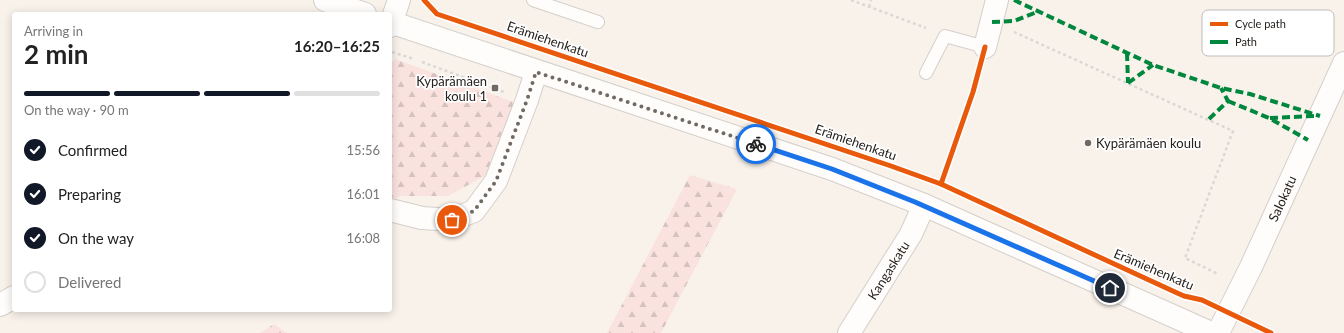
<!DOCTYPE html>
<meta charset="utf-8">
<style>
body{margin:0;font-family:Lato,sans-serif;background:#f2f2f2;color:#222;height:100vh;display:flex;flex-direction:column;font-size:15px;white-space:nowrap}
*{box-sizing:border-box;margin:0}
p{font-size:13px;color:#767676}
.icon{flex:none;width:22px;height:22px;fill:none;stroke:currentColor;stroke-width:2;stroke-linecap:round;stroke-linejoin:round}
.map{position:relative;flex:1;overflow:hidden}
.panel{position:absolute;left:12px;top:12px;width:380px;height:300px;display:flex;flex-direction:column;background:#fff;border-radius:4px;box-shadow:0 2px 10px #0003}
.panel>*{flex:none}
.pin{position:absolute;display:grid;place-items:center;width:34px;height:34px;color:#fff;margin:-17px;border:2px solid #fff;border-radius:50%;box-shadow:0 1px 4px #0007}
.courier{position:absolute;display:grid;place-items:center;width:40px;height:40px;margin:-20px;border:3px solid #1a73e8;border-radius:50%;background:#fff;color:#222;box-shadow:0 1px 5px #0007}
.headline em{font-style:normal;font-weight:700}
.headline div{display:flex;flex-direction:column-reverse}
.headline{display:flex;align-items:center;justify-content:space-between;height:68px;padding:0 12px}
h1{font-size:26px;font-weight:700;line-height:30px}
.bar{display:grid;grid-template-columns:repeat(4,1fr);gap:6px 4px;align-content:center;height:48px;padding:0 12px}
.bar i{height:5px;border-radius:3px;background:#e0e0e0}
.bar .current{background:#111827}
.bar p{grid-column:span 4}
ol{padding:0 12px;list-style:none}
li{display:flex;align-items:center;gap:12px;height:44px}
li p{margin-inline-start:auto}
li .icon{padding:4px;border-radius:50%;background:#111827;color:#fff;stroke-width:4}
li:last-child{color:#767676}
li i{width:22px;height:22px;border:2px solid #e0e0e0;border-radius:50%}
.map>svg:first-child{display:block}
.forest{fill:url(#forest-firs)}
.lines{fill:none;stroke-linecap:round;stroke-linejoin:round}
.service-casing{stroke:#d5cfca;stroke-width:14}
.minor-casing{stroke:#d5cfca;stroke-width:24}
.tertiary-casing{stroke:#d5cfca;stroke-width:24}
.path{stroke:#dad8d6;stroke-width:2.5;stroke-dasharray:3 3;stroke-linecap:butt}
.service{stroke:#fefdfc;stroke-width:12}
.minor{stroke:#fefdfc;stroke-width:22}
.tertiary{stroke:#fefdfc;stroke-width:22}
.quiet{stroke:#00873e;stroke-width:4;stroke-dasharray:8 4;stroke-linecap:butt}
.cycleway-casing{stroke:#fff;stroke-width:8}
.cycleway{stroke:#e8590c;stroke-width:5}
.done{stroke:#706a65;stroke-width:4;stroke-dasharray:0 7.2}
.route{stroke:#1a73e8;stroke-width:5}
.poi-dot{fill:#706a65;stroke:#fff;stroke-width:1.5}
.labels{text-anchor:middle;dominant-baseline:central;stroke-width:3.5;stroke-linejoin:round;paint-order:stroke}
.street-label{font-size:13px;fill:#26211d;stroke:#fff}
.poi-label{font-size:13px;fill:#26211d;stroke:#fff;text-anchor:end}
.key{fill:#fff;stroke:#bebcbb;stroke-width:1}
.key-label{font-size:11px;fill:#26211d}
</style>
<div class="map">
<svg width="1344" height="333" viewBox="0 0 1344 333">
<defs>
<pattern id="forest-firs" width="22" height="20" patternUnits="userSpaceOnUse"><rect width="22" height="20" fill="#fae2df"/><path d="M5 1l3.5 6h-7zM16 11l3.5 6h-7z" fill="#d6c2bf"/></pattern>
</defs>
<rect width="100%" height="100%" fill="#f9f2eb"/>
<!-- forest -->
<g class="forest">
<path d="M 395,59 L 516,103 L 488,174 L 448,196 L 400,196 L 390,201 L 390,64 Z"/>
<path d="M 690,175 L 737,189 L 661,333 L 607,333 Z"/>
<path d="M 274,324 L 287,333 L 260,333 Z"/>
</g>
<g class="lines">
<!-- service casing -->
<g class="service-casing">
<g id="service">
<path d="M 533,0 L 598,22"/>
<path d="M 926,73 L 945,36 L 985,47"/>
</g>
</g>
<!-- minor casing -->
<g class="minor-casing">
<g id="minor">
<path d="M 390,26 L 399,0"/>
<path d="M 985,47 L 997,0"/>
<path d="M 390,210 L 422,218 L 452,220 L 474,211 L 496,181 L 527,100 L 536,72"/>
<path d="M 0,305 L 14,297"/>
<path id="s1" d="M 849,333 L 911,234 L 924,205"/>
<path id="s2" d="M 1218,333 L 1251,267 L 1344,63"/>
</g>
</g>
<!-- tertiary casing -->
<g class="tertiary-casing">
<g id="tertiary">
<path d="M 325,0 L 365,14"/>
<path d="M 390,22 L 832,169 L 924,205 L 1211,333"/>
</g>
</g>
<!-- path -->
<g class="path">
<path d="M 851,0 L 926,28"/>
<path d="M 869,7 L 871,0"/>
<path d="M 1014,32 L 1233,131 L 1185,258 L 1218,274"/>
<path d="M 392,52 L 414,59"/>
<path d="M 422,62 L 504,92"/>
<path d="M 1269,333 L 1269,332"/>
</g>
<!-- service -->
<use href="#service" class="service"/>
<!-- minor -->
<use href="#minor" class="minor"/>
<!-- tertiary -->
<use href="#tertiary" class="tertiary"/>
<!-- quiet -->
<g class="quiet">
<path d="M 1014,0 L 1153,65 L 1221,88 L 1250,94 L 1320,116"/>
<path d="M 992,22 L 1014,21 L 1037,12"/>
<path d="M 1127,53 L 1128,83"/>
<path d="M 1128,83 L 1153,65"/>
<path d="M 1228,101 L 1269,118 L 1308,140"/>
<path d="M 1270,118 L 1314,116"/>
<path d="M 1209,119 L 1228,101 L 1221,88"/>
</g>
<!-- cycleway casing -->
<g class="cycleway-casing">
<g id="cycleway">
<path d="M 424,0 L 437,14 L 891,166 L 941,184 L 1175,292 L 1184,296 L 1202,300 L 1271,333"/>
<path d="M 941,184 L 973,92 L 985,47"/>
</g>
</g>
<!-- cycleway -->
<use href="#cycleway" class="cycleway"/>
</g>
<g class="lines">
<!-- done -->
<path class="done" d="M 452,220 L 474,211 L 496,181 L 527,100 L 536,72 L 756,144"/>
<!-- route -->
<path class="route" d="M 756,144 L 832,169 L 915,202 L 1110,288"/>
</g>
<!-- markers -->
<g class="poi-dot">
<rect x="491" y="84" width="8" height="8" rx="2"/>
<circle cx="1088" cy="143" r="4"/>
</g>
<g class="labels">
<!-- street labels -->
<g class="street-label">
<text transform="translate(548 39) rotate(19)">Erämiehenkatu</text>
<text transform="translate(856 142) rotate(19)">Erämiehenkatu</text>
<text stroke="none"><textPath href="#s2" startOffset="149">Salokatu</textPath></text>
<text transform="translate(1154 269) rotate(23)">Erämiehenkatu</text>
<text stroke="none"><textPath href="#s1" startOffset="74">Kangaskatu</textPath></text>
</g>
<!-- poi labels -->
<g class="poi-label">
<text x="487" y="81">Kypärämäen<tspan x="487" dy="15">koulu 1</tspan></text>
<text x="1096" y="143" text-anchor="start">Kypärämäen koulu</text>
</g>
</g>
<!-- legend -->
<rect x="1202" y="10" width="132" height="46" rx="6" class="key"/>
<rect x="1210" y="22" width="18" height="4" fill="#e8590c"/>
<rect x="1210" y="40" width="18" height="4" fill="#00873e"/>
<g class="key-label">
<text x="1235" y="28">Cycle path</text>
<text x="1235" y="46">Path</text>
</g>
</svg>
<div class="pin" style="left:452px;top:220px;background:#ea580c"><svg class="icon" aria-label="bag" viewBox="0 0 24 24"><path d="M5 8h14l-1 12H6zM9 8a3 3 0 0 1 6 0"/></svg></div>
<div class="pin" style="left:1110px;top:288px;background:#1f2937"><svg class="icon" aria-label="home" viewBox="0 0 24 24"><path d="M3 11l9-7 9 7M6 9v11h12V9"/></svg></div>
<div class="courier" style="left:756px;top:144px"><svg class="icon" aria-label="bike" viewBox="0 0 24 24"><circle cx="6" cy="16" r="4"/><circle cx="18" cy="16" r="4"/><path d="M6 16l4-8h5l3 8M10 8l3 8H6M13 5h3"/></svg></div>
<section class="panel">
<div class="headline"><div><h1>2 min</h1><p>Arriving in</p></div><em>16:20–16:25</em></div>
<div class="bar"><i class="current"></i><i class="current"></i><i class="current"></i><i></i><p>On the way · 90 m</p></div>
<ol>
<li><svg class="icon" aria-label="check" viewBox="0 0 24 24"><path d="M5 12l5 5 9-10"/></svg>Confirmed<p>15:56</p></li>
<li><svg class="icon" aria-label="check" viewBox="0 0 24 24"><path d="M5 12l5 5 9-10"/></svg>Preparing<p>16:01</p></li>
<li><svg class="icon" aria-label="check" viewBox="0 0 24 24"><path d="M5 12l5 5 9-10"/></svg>On the way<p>16:08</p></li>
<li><i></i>Delivered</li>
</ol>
</section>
</div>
